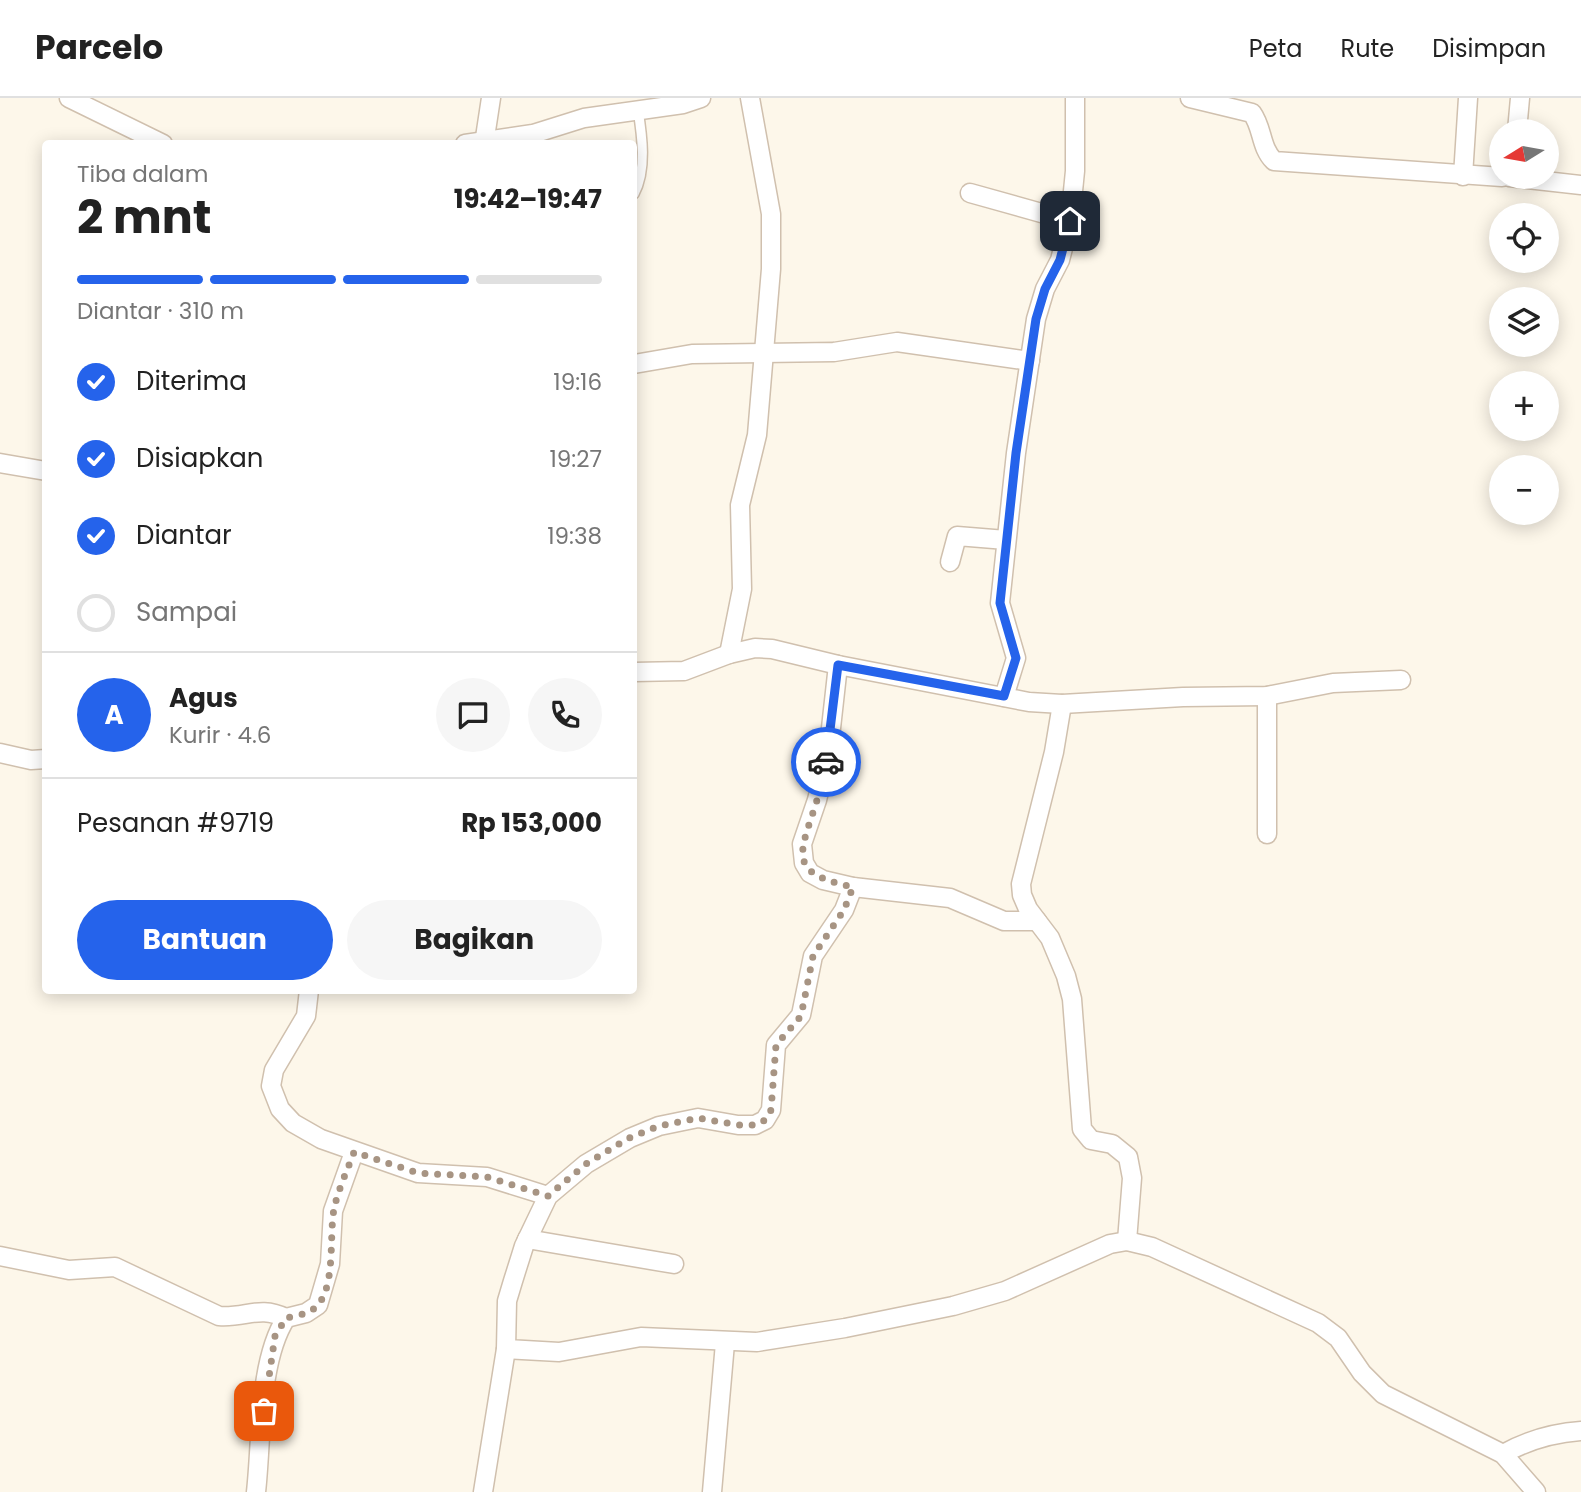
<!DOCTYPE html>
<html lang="id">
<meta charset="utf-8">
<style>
body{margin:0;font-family:Poppins,sans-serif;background:#f6f6f6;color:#222;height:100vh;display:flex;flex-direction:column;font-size:26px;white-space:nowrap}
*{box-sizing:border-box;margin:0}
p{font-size:23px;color:#767676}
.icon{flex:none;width:38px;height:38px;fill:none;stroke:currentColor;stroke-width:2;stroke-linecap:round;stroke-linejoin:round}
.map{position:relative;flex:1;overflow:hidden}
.sheet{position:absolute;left:42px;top:42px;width:595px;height:854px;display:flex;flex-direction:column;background:#fff;border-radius:7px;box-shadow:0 4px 18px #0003}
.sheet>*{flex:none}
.needle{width:46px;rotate:259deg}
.controls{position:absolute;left:1489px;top:21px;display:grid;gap:14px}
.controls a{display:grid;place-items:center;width:70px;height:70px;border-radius:50%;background:#fff;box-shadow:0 4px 18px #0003;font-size:35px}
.pin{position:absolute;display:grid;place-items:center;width:60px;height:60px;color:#fff;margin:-30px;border-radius:14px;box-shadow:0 4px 10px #0006}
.courier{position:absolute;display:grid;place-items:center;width:70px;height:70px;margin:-35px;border:5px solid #2563eb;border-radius:50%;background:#fff;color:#222;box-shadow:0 2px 9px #0007}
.overview em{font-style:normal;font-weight:700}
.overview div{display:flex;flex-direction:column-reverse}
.overview{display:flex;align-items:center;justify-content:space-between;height:119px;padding:0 35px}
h1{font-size:46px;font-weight:700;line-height:52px}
.bar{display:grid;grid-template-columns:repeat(4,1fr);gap:10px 7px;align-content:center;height:84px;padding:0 35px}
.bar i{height:9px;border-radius:5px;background:#e0e0e0}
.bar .selected{background:#2563eb}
.bar p{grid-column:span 4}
.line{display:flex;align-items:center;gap:18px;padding:0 35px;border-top:2px solid #e0e0e0}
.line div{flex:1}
.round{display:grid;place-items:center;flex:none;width:74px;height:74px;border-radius:37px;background:#f6f6f6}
ol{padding:0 35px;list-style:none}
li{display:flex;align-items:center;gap:21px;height:77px}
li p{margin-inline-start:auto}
li .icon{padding:7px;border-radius:50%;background:#2563eb;color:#fff;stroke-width:4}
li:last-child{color:#767676}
li i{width:38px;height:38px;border:4px solid #e0e0e0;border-radius:50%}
.action{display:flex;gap:14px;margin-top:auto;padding:14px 35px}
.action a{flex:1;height:80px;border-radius:42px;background:#2563eb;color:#fff;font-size:28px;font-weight:700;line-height:80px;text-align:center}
.action a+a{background:#f6f6f6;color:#222}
header{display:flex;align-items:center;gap:42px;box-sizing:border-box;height:98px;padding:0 35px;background:#fff;border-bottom:2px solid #e0e0e0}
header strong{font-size:33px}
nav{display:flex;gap:38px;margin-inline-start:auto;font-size:24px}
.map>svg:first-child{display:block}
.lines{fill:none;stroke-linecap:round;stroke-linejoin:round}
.lane-casing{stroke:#d0c0ae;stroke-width:12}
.street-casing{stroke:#d0c0ae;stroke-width:21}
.lane{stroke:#fff;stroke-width:9}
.street{stroke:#fff;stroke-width:18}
.done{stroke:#a79483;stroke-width:7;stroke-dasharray:0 12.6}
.route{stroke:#2563eb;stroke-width:9}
</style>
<header>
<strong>Parcelo</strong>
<nav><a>Peta</a><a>Rute</a><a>Disimpan</a></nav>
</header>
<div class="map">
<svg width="1581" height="1394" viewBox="0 0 1581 1394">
<rect width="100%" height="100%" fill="#fdf7ea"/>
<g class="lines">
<!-- lane casing -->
<g class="lane-casing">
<path id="lane" d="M 634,96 C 647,72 642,37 638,12"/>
</g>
<!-- street casing -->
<g class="street-casing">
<g id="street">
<path d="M 69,0 L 163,46"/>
<path d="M 1190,0 L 1252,15 C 1263,30 1260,49 1274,63 L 1502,79"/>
<path d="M 1517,33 L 1520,0"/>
<path d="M 465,46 L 533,36 L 584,20 L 683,6 L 701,0"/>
<path d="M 484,46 L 491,0"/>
<path d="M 1463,78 L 1468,0"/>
<path d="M 1509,79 L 1581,87"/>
<path d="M 970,95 L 1070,123"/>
<path d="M 634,266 L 692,256 L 834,254 L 897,244 L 1030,263"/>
<path d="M 0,365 L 46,373"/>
<path d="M 950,464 L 957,438 L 1006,442"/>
<path d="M 729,556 L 742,491 L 740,407 L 757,337 L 771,171 L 771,116 L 750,0"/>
<path d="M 838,567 L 828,657 L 817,702 L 802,746 L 804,765 L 810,775 L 823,782 L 853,789 L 950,800 L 1004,823 L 1037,823"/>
<path d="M 634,574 L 684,573 L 729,556 L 755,550 L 772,551 L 838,567 L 1029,604 L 1062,606 L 1183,599 L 1267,598 L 1333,585 L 1401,582"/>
<path d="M 1267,598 L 1267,736"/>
<path d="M 1004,599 L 1016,560 L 1000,505 L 1016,355 L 1036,221 L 1045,191 L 1060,162 L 1070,123 L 1075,73 L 1075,0"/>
<path d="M 1062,606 L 1054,654 L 1021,786 L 1022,797 L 1028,811 L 1050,840 L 1066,878 L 1072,901 L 1082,1031 L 1091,1042 L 1112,1046 L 1128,1059 L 1132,1080 L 1127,1143"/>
<path d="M 0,655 L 31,662 L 46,661"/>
<path d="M 853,789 L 844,812 L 813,858 L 801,917 L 776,947 L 771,1012 L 765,1022 L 755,1027 L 738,1027 L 698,1020 L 659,1028 L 630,1040 L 586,1066 L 548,1098 L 524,1148 L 513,1183 L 507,1203 L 506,1251 L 559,1254 L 641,1239 L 757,1244 L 845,1230 L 953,1208 L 1005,1193 L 1110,1146 L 1127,1143 L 1152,1149 L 1318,1225 L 1338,1240 L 1362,1275 L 1383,1296 L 1503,1356 L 1536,1394"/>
<path d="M 309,892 L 306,918 L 274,972 L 271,988 L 280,1011 L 293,1025 L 321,1041 L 418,1075 L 487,1079 L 548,1098"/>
<path d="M 527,1141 L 674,1166"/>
<path d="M 0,1158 L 69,1172 L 115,1169 L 219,1218 C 247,1220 259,1207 286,1220"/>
<path d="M 1503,1356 C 1528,1342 1553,1335 1581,1333"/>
<path d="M 256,1394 C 262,1342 258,1264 286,1220 L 306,1215 L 318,1207 L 330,1166 L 333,1113 L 354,1054"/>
<path d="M 483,1394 L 506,1251"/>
<path d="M 712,1394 L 725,1245"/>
</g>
</g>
<!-- lane -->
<use href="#lane" class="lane"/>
<!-- street -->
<use href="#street" class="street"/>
</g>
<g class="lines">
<!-- done -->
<path class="done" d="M 264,1313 L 275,1238 L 286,1220 C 296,1218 309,1216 317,1208 C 336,1188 329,1137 334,1111 C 338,1092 347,1073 354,1054 L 418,1075 L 487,1079 L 548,1098 L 586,1066 L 629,1040 L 659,1028 L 698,1020 L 738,1027 L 755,1027 L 765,1022 L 771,1012 L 776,947 L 801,918 L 813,858 L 844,812 L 853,789 C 784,775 801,754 817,702 C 821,690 823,676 826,664"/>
<!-- route -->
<path class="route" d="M 826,664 L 838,567 L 1004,598 L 1016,560 L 1000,505 L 1016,355 L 1036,221 L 1045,191 L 1060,162 L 1070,123"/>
</g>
</svg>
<div class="controls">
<a><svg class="needle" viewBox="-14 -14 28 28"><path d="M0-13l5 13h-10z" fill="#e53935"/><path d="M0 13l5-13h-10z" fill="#767676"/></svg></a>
<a><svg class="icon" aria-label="locate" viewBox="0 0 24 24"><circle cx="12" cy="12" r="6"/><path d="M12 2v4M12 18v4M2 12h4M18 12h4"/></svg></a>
<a><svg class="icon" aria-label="layers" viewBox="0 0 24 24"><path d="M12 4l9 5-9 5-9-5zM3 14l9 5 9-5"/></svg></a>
<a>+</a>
<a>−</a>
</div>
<div class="pin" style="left:264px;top:1313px;background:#ea580c"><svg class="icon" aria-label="bag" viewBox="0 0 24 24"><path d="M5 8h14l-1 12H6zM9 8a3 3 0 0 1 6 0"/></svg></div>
<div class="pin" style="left:1070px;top:123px;background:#1f2937"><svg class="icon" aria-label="home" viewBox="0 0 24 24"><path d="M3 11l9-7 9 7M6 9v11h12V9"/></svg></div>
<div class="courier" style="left:826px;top:664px"><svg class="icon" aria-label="car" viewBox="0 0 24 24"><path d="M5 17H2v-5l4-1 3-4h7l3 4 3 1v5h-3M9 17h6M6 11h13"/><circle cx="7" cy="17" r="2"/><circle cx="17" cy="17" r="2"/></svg></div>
<section class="sheet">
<div class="overview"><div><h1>2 mnt</h1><p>Tiba dalam</p></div><em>19:42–19:47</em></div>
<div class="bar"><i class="selected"></i><i class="selected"></i><i class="selected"></i><i></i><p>Diantar · 310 m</p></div>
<ol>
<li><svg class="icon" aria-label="check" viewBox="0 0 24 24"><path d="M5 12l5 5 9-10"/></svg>Diterima<p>19:16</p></li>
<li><svg class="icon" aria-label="check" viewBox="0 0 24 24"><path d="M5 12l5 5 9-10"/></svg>Disiapkan<p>19:27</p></li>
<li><svg class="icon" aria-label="check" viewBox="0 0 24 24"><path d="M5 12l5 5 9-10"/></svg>Diantar<p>19:38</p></li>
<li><i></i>Sampai</li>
</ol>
<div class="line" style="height:126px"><b class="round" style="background:#2563eb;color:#fff">A</b><div><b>Agus</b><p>Kurir · 4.6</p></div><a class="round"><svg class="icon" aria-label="chat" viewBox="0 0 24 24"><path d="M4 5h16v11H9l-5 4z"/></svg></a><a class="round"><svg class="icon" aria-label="phone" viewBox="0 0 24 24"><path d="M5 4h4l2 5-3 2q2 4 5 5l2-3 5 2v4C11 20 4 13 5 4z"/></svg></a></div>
<div class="line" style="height:91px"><div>Pesanan #9719</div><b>Rp 153,000</b></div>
<div class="action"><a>Bantuan</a><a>Bagikan</a></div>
</section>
</div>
